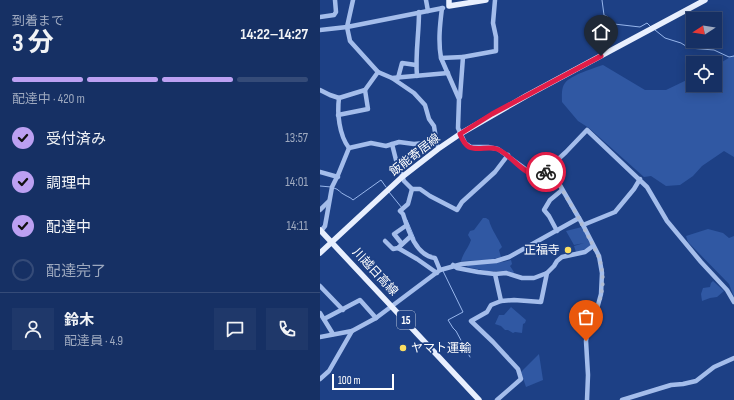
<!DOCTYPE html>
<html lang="ja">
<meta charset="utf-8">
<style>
body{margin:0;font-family:"Sofia Sans Condensed","Noto Sans JP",sans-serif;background:#1f386a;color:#f1f3f6;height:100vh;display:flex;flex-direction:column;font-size:15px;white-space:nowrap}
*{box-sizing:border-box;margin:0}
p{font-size:13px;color:#9ea9bf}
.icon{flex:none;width:22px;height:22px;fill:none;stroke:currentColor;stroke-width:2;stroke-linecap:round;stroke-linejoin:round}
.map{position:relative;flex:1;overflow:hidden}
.drawer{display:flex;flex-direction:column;background:#163064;width:320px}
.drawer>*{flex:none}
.needle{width:26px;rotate:258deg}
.buttons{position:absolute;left:366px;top:12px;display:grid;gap:8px}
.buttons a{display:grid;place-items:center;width:36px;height:36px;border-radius:0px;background:#163064;box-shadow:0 2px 10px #0003,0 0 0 1px #354b78;font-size:20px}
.scale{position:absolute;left:12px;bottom:10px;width:62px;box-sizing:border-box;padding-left:4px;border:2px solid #fff;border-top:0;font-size:11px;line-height:14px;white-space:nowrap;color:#fff;-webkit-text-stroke:3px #1d4085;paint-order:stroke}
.pin{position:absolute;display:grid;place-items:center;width:34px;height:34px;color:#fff;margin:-41px -17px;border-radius:50% 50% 50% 0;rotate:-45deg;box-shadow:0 0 4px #0007}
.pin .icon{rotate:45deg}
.courier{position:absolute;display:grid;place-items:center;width:40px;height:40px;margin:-20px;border:3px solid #e11d48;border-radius:50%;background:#fff;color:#222;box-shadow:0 1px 5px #0007}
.head em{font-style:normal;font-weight:700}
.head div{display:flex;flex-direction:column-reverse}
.head{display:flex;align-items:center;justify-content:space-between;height:68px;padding:0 12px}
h1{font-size:26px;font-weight:700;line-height:30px}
.bar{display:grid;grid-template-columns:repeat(4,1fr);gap:6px 4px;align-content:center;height:48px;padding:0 12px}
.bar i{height:5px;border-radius:3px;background:#354b78}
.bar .active{background:#bca0f2}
.bar p{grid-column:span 4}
.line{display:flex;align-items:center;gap:10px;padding:0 12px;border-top:1px solid #354b78}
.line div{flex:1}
.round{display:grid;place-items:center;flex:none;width:42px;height:42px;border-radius:0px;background:#1f386a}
ol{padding:0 12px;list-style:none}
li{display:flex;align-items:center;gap:12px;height:44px}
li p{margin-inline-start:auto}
li .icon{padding:4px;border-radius:50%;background:#bca0f2;color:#111;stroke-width:4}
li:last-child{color:#9ea9bf}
li i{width:22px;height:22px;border:2px solid #354b78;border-radius:50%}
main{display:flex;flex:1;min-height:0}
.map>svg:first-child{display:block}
.green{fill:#3058a3}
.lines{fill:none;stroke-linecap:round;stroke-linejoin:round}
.stream{stroke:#97b6ec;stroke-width:1}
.minor{stroke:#a4bdeb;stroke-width:4.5}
.major{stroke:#e8effe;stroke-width:5.5}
.done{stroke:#b0bcd4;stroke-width:4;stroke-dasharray:0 7.2}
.route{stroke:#e11d48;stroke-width:5}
.poi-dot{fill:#fbde62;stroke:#1d4085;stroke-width:1.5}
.labels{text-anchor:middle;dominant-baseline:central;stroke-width:3.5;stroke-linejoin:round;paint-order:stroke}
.shield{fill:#1d4085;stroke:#bbc6da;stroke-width:1}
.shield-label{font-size:11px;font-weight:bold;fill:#fff}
.street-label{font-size:12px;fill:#fff;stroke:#1d4085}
.poi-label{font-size:12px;fill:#fff;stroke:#1d4085;text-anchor:end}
</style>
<main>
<section class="drawer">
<div class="head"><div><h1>3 分</h1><p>到着まで</p></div><em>14:22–14:27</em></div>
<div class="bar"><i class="active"></i><i class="active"></i><i class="active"></i><i></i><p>配達中 · 420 m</p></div>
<ol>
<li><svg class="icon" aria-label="check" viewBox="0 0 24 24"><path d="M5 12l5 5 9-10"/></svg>受付済み<p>13:57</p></li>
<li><svg class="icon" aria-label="check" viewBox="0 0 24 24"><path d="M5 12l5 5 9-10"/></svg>調理中<p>14:01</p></li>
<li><svg class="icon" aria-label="check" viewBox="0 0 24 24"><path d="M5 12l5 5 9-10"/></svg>配達中<p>14:11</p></li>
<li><i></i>配達完了</li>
</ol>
<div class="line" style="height:72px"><a class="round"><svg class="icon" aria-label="person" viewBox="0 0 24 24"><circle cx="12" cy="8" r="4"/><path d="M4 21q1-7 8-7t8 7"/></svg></a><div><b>鈴木</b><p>配達員 · 4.9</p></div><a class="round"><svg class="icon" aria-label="chat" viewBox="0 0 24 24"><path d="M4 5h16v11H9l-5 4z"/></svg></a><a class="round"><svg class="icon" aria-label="phone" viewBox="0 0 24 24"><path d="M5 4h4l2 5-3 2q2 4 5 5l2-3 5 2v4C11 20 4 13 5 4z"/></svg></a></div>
</section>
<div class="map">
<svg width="414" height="400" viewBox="0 0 414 400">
<rect width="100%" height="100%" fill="#1d4085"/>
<!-- green -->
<g class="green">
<path d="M 414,55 L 414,157 L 404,151 L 382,166 L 373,176 L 360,185 L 346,186 L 331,176 L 324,177 L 269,128 L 258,121 L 242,102 C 242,96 241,88 245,83 C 251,75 274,68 283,65 L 325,90 L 346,90 L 373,77 L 373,85 L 395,85 L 395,66 Z"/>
<path d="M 163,218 L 166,218 L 169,220 C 171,229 178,238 182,247 L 179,250 L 181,257 L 170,260 L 141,261 C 143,253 149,247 151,240 L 148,235 L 150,231 L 154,230 Z"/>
<path d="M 262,227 L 271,246 L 265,251 L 256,252 L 254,246 L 264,243 L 254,245 L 246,231 Z"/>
<path d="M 388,229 L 403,233 L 409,238 L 414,236 L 414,297 L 409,284 L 368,242 L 366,236 Z"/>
<path d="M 191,260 L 192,264 L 190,266 L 194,272 L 193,274 L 187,271 L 167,271 L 147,267 L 148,265 L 183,262 Z"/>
<path d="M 393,281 L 404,291 L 397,297 L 390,298 L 382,301 L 381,294 L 383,288 L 390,287 L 391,283 Z"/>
<path d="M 191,307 L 206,320 L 205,323 L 203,324 L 202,333 L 195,332 L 193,333 L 188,330 L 185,330 L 181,326 L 175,324 L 179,315 L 184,315 Z"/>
<path d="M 219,354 L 223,380 L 206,387 L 201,372 Z"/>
</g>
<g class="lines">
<!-- stream -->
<g class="stream">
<path d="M 282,0 L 284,15 L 288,17 L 294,24 L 320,27 L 327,23 L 331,27"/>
<path d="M 335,30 L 345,38 L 361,43 L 369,48 L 394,50 L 409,57 L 414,56"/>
<path d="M 0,186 L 11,187"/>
<path d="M 14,188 C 19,189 20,193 25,195 C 28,197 30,197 33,200 L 61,180 L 66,187"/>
<path d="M 69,192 L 82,208"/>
<path d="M 87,220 L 95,239"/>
<path d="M 123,271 L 143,312 L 128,320 L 133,328 L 136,331 L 150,357"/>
</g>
<!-- minor -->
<g class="minor">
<path d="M 33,0 L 27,27 L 30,41 L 58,72 L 72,78 L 128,73"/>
<path d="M 106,0 L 108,11"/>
<path d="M 122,8 C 120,24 118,41 121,58 L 139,99 L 138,128 L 145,143 L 151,147 L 168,147 L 178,149 L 211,173 L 227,172 L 234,175 L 263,225 L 279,256 L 282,273 L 281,294 L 278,305 L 267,333 L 266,341 L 268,375 L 267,400"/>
<path d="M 0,17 L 14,15 L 16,12 L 15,0"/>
<path d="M 0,30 L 27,27 L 123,8"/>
<path d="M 121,58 L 143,57"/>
<path d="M 58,72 L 45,90 L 19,98 C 17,113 19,135 29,148 L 51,143 L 66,146 L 79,142 L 94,144 L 116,142"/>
<path d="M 97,76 C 95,55 99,34 99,12"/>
<path d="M 72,78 L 94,93 L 105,105 L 109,119 L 114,126 L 117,145"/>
<path d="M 78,78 L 82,63 L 96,65"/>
<path d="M 0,90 L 10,95 L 19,98"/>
<path d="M 140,97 L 143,57 L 176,51 L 176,37 L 173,23 L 175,0"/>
<path d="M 18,115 L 48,109 L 45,90"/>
<path d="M 72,144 L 76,160 L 84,181 L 92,189 L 100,189 L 110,196 L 137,210 L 142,202 L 175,172 L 188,155"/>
<path d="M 0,172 L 18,177"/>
<path d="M 229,172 L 233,164 L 246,152 L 267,130 L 327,187 L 347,221 L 381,262 L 407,290 L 414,302"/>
<path d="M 92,189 L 88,204 L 80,211 L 83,214 C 88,230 96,256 115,258 L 120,270"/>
<path d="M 0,210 L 8,202"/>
<path d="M 263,225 L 295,212 L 314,189 L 320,179"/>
<path d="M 1,231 L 5,226 L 12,187 L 18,175 L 29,148"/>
<path d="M 237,231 L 229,216 L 224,210 L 230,200 L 242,190"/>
<path d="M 65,241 L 73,249 L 78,248 L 91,236"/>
<path d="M 82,244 L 74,234 L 87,225"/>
<path d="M 78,248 L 97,259 L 117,273"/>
<path d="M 133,265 L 137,268 L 158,272 L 175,274 L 186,273 L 202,278 L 214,278 L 227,273 L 234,266 L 237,261 L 242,257 L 265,252 L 273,246"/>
<path d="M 175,274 L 181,301"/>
<path d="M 0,286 L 23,310"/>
<path d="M 0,313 L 13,334"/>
<path d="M 4,319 L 40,300 L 56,318"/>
<path d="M 0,337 L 32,331"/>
<path d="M 0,379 L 9,371 L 32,331 L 56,318 L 120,270 L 142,264 L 176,261 L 189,257 L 259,218"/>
<path d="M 177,400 L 201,379 L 198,369 L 173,342 L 151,321 L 167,312 L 171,305 L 181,301 L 194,300 L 221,302 L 227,273"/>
<path d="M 302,400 L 351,385 L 363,384 L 376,381 L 394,367 L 414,358"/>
</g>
<!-- major -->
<g class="major">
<path d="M 129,0 L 129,6 L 166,0"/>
<path d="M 0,230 L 159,400"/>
<path d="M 0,253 L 82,177 L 118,149 L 140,134 L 206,96 L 385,0"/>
</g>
</g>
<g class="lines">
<!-- done -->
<path class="done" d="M 226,172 L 234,175 C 246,197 260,219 271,242 C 274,247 277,253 279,258 C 283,270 284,283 281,295 C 278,311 268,324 266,341"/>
<!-- route -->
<path class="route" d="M 226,172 C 222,172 218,174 214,174 C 202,173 189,153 177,149 C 168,146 157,151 149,147 C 144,144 142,139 140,134 L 172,114 L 281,56"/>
</g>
<!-- markers -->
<g class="poi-dot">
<circle cx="248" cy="250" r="4"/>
<circle cx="83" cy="348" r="4"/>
</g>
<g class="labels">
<!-- shield labels -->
<rect class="shield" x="77" y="311" width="18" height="18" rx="3"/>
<g class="shield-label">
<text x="86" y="320">15</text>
</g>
<!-- street labels -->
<g class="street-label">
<text transform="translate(95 155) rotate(-38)">飯能寄居線</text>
<text transform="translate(55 272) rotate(47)">川越日高線</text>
</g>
<!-- poi labels -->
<g class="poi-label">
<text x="240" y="250">正福寺</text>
<text x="91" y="348" text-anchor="start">ヤマト運輸</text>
</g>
</g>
</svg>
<div class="buttons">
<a><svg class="needle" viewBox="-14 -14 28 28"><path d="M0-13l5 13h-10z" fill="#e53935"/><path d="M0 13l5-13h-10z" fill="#9ea9bf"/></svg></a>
<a><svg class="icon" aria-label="locate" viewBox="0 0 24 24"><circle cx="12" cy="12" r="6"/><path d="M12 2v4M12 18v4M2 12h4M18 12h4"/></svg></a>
</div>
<div class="scale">100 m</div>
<div class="pin" style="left:266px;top:341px;background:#ea580c"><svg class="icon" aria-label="bag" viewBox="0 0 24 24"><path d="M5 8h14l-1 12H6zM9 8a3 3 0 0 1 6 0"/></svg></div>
<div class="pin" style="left:281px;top:56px;background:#1f2937"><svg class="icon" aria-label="home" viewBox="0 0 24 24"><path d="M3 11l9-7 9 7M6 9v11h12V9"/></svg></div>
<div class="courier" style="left:226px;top:172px"><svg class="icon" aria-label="bike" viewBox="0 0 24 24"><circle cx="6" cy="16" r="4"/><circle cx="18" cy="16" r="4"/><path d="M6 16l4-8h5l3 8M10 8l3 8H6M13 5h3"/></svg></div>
</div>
</main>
